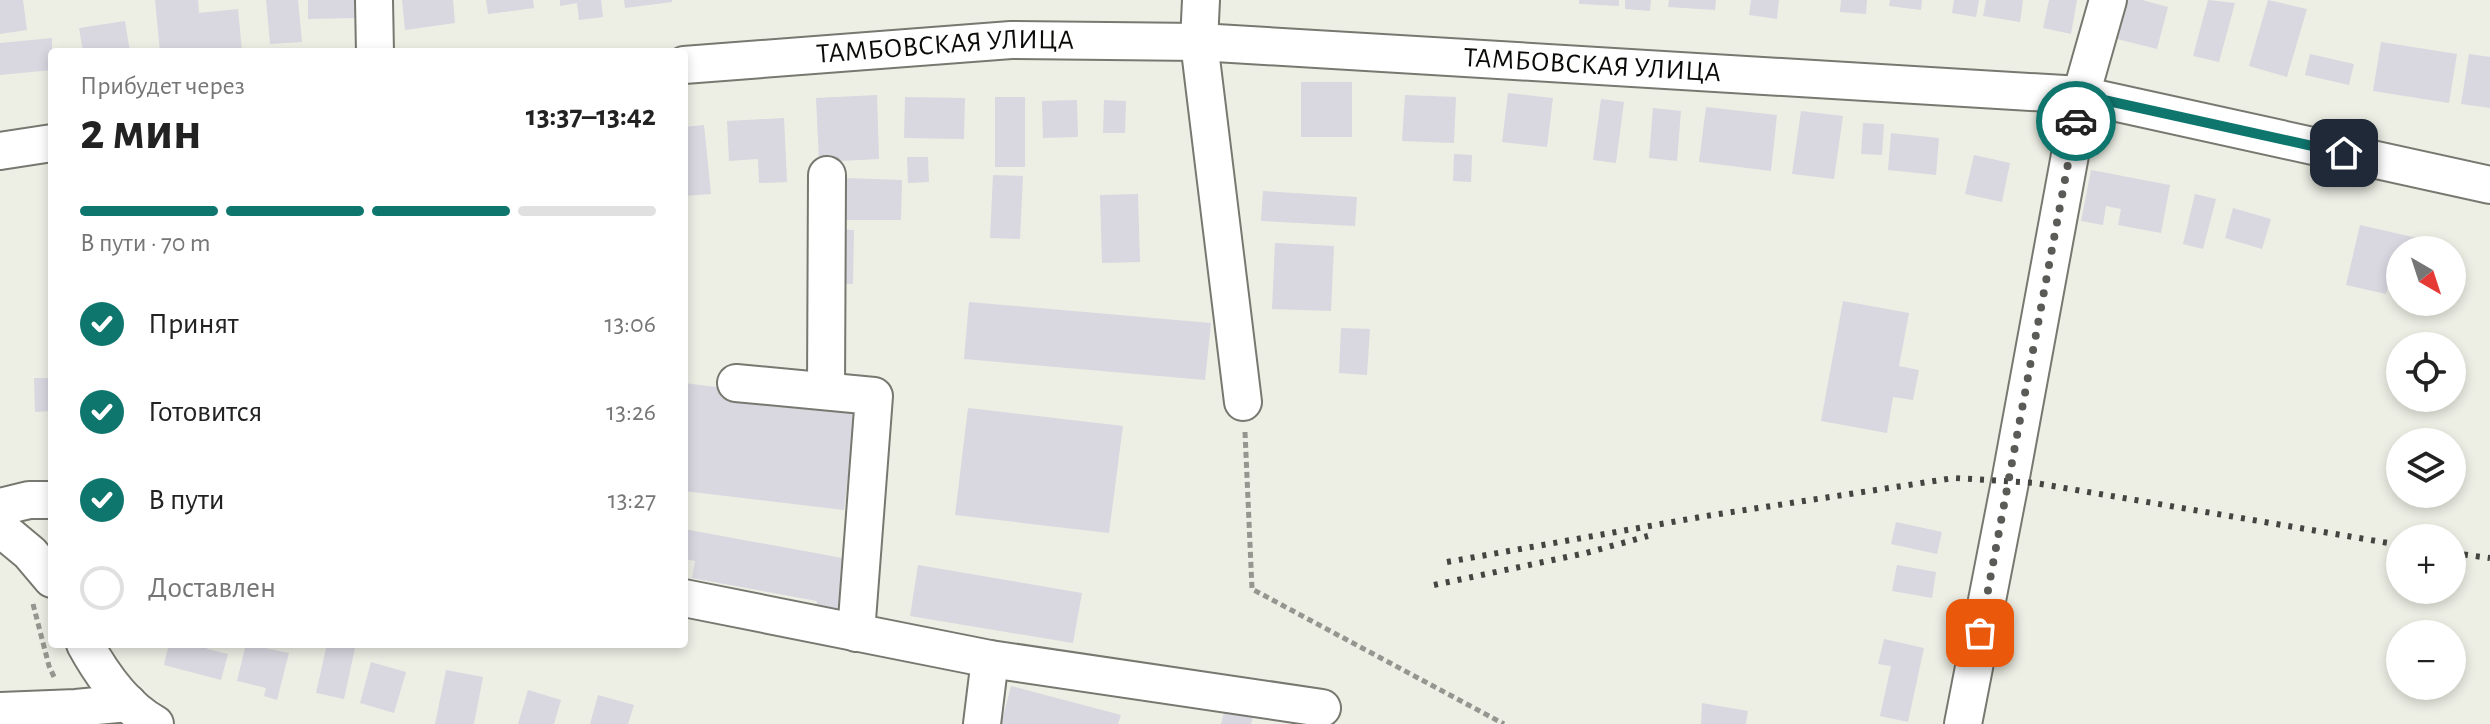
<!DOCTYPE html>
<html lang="ru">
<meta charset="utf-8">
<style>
body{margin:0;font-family:"Alegreya Sans",sans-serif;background:#f2f2f2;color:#222;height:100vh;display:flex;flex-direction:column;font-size:30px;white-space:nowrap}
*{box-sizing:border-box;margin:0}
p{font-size:26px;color:#767676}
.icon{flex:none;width:44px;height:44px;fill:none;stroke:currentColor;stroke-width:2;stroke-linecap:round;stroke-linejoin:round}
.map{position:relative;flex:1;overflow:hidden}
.details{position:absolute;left:48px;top:48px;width:640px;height:600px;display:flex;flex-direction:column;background:#fff;border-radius:8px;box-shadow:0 4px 12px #0003}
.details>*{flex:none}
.needle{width:52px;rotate:141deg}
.fabs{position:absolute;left:2386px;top:236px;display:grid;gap:16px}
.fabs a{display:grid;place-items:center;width:80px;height:80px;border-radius:50%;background:#fff;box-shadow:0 4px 12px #0003;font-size:40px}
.pin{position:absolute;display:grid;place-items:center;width:68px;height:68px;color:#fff;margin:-34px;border-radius:16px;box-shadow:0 4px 12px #0006}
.courier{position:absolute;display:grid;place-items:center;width:80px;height:80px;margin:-40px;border:6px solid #0f766e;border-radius:50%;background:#fff;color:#222;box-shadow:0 2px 10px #0007}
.overview em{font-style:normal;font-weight:700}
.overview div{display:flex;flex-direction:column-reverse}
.overview{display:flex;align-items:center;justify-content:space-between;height:136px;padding:0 32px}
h1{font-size:52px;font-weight:700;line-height:60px}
.bar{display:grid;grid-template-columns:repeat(4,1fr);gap:12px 8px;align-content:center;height:96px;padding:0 32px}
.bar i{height:10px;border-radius:6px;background:#e0e0e0}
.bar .on{background:#0f766e}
.bar p{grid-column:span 4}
ol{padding:0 32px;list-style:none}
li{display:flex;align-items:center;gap:24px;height:88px}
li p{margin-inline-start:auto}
li .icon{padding:8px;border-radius:50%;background:#0f766e;color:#fff;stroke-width:4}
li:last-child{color:#767676}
li i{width:44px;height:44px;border:4px solid #e0e0e0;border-radius:50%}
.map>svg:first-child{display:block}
.building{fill:#d9d7e0}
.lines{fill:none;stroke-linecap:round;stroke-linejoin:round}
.minor-casing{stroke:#77786f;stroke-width:40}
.path{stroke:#95968f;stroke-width:5;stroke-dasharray:6 4;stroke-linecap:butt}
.minor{stroke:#fff;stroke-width:36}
.rail{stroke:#444540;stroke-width:6;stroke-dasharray:4 8;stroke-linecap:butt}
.done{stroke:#5a5b56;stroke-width:8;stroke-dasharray:0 14.4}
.route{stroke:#0f766e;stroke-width:10}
.labels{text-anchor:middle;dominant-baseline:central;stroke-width:7;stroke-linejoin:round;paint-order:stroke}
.street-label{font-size:28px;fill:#0b0c09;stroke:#fff}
</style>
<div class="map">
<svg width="2490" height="724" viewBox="0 0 2490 724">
<rect width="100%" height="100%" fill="#edefe5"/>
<!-- building -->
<g class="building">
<path d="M 0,0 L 23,0 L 27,30 L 0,34 Z"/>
<path d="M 155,0 L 198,0 L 199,13 L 238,9 L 242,51 L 160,52 Z"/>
<path d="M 266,0 L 298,0 L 302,42 L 270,44 Z"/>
<path d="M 308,0 L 358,0 L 358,18 L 308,19 Z"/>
<path d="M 402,0 L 453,0 L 455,23 L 405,30 Z"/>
<path d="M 486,0 L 533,0 L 534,8 L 488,14 Z"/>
<path d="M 560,0 L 601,0 L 603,17 L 579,20 L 577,3 L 560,6 Z"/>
<path d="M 624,0 L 672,0 L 672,2 L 625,8 Z"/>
<path d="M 1579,0 L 1619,0 L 1619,6 L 1579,4 Z"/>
<path d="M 1625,0 L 1651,0 L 1650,11 L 1625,9 Z"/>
<path d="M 1669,0 L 1716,0 L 1715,10 L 1668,7 Z"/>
<path d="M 1751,0 L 1779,0 L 1777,19 L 1749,15 Z"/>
<path d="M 1841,0 L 1867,0 L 1866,14 L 1840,12 Z"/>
<path d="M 1890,0 L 1922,0 L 1921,10 L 1889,6 Z"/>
<path d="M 1954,0 L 1979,0 L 1976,17 L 1952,13 Z"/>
<path d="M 1986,0 L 2023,0 L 2020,22 L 1983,16 Z"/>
<path d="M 2049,0 L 2077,0 L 2071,34 L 2043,28 Z"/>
<path d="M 2127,0 L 2142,0 L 2168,7 L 2157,49 L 2117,39 Z"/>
<path d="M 2208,0 L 2235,3 L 2219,62 L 2193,56 Z"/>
<path d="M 2268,0 L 2307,9 L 2287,77 L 2249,66 Z"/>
<path d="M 125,21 L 130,52 L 83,52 L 79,28 Z"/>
<path d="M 52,38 L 52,70 L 0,75 L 0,43 Z"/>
<path d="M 2381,42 L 2457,54 L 2449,103 L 2373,91 Z"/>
<path d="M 2310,54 L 2354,64 L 2349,85 L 2305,75 Z"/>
<path d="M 2469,54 L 2490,57 L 2490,108 L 2461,104 Z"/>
<rect x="1301" y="82" width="51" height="55"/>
<path d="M 1508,93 L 1553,98 L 1547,147 L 1502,142 Z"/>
<path d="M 877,95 L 879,159 L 819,162 L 816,98 Z"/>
<path d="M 1405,95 L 1456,97 L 1454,143 L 1402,141 Z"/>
<path d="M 905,97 L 965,98 L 964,139 L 904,138 Z"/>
<rect x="995" y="97" width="30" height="70"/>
<path d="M 1601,99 L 1624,102 L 1616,163 L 1593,160 Z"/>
<path d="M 1077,100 L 1078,137 L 1043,138 L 1042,101 Z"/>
<path d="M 1104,100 L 1126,101 L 1125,133 L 1103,133 Z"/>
<path d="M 1706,107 L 1777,115 L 1771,171 L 1699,162 Z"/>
<path d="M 1653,108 L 1681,111 L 1677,161 L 1649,158 Z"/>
<path d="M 1801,111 L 1843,116 L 1834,179 L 1792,174 Z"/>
<path d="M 784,118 L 787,182 L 759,183 L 758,159 L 729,161 L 727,121 Z"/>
<path d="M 1863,123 L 1884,124 L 1882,155 L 1861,154 Z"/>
<path d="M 704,125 L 711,194 L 685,196 L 684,127 Z"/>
<path d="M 1891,133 L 1939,138 L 1936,175 L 1888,170 Z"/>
<path d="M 1454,154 L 1472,155 L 1471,182 L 1453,181 Z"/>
<path d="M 1974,155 L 2010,163 L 2002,202 L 1965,194 Z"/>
<path d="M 907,157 L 928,157 L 929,182 L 908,183 Z"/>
<path d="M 2091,170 L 2170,185 L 2161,233 L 2118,225 L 2121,209 L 2106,206 L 2103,225 L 2081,221 Z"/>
<path d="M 993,175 L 1023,176 L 1020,239 L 990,238 Z"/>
<path d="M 845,178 L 902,180 L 901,220 L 844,220 Z"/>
<path d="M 1263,191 L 1357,197 L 1355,226 L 1261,221 Z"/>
<path d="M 1138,194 L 1140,262 L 1102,263 L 1100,195 Z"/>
<path d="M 2195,194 L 2216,199 L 2203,249 L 2183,244 Z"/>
<path d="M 2233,208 L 2271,219 L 2262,249 L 2225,238 Z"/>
<path d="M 2360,225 L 2417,238 L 2414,250 L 2400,250 L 2400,269 L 2392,268 L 2386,294 L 2346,285 Z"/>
<path d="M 825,229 L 854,230 L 853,284 L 823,283 Z"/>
<path d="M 1275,243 L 1334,246 L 1331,311 L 1272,309 Z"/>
<path d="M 1843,301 L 1909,313 L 1899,366 L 1919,370 L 1913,400 L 1893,397 L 1887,433 L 1821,421 Z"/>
<path d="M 969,302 L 1211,323 L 1205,380 L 964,359 Z"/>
<path d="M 1341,328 L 1370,329 L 1367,375 L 1339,373 Z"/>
<path d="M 34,378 L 52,378 L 52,411 L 35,412 Z"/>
<path d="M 684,383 L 857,404 L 844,510 L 684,491 Z"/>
<path d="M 968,408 L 1123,426 L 1109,533 L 955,515 Z"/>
<path d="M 1896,522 L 1942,532 L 1937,554 L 1891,544 Z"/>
<path d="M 684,529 L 848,559 L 839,610 L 816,606 L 817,601 L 692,578 L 695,561 L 684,559 Z"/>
<path d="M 918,565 L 1082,593 L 1073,643 L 910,616 Z"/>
<path d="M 1897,565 L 1936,572 L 1932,598 L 1892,591 Z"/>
<path d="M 1884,639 L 1924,648 L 1908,722 L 1880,716 L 1891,666 L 1878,664 Z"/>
<path d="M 169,644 L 209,644 L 207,649 L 228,654 L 221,680 L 164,665 Z"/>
<path d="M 246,644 L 289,653 L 277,700 L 264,696 L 266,688 L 237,681 Z"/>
<path d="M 327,644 L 355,648 L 344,699 L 316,693 Z"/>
<path d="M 371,662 L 406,672 L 394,713 L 360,703 Z"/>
<path d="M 446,670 L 483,677 L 474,724 L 435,724 Z"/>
<path d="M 1011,686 L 1121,715 L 1118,724 L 1001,724 Z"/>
<path d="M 528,690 L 561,700 L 554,724 L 518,724 Z"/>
<path d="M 598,695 L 634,705 L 628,724 L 590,724 Z"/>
<path d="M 1702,703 L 1748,711 L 1746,724 L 1701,724 Z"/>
<path d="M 1225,709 L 1253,717 L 1251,724 L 1221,724 Z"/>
</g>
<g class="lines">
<!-- minor casing -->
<g class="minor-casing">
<g id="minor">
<path d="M 374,0 L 375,52"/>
<path d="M 1201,0 L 1199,42 L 1243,402"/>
<path id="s1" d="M 684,65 L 1011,40 L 1199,42 L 2081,95 L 2490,185"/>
<path d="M 0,151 L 52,143"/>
<path d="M 736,383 L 874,396 L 856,633"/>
<path d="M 826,391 L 827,175"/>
<path d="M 0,507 L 29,500 L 52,500"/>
<path d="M 0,528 L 30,553 L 52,579"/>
<path d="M 684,598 L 990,659 L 1322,708"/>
<path d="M 85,644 C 102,675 124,707 155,724"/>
<path d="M 0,711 L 76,708 L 128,703"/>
<path d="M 982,724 L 990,659"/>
<path d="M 1963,724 L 2010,482 L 2081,95 L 2108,0"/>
</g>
</g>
<!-- path -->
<g class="path">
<path d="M 1245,432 L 1252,589 L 1504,724"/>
<path d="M 33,604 L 49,666 L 55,679"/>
</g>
<!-- minor -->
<use href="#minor" class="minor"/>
<!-- rail -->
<g class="rail">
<path d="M 2452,553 L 2490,558"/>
<path d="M 1447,562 L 1706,516 L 1954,478 L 2035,483 L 2400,545"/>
<path d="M 1434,585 L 1586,553 L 1648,536"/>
</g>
</g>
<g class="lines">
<!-- done -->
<path class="done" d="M 1980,633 L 2076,121"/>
<!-- route -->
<path class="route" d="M 2076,121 L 2081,95 L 2344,153"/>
</g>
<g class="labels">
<!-- street labels -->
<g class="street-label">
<text stroke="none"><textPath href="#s1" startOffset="262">ТАМБОВСКАЯ УЛИЦА</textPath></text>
<text stroke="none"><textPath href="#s1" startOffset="910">ТАМБОВСКАЯ УЛИЦА</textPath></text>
</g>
</g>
</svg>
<div class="fabs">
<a><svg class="needle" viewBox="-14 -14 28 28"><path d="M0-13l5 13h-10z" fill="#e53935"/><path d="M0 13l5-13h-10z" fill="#767676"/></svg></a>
<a><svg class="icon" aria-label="locate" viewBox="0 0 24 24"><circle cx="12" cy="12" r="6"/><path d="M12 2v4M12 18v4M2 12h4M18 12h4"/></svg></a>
<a><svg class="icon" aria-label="layers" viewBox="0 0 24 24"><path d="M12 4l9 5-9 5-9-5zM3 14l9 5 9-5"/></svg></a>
<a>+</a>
<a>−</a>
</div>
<div class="pin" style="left:1980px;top:633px;background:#ea580c"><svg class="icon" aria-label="bag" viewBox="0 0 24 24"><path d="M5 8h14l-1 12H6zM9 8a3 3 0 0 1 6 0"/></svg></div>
<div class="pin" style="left:2344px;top:153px;background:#1f2937"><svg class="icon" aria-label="home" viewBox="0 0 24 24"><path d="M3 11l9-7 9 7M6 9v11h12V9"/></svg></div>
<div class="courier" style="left:2076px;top:121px"><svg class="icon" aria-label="car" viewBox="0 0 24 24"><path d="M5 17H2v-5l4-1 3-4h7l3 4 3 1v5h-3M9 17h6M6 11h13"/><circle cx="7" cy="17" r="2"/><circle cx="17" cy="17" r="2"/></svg></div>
<section class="details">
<div class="overview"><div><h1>2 мин</h1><p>Прибудет через</p></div><em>13:37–13:42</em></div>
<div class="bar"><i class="on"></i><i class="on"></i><i class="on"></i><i></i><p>В пути · 70 m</p></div>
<ol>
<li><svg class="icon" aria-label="check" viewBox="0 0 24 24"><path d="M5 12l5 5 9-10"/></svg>Принят<p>13:06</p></li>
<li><svg class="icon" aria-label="check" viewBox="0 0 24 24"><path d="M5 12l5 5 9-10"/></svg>Готовится<p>13:26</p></li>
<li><svg class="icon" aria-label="check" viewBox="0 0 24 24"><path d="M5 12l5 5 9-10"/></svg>В пути<p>13:27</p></li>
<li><i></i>Доставлен</li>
</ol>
</section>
</div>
